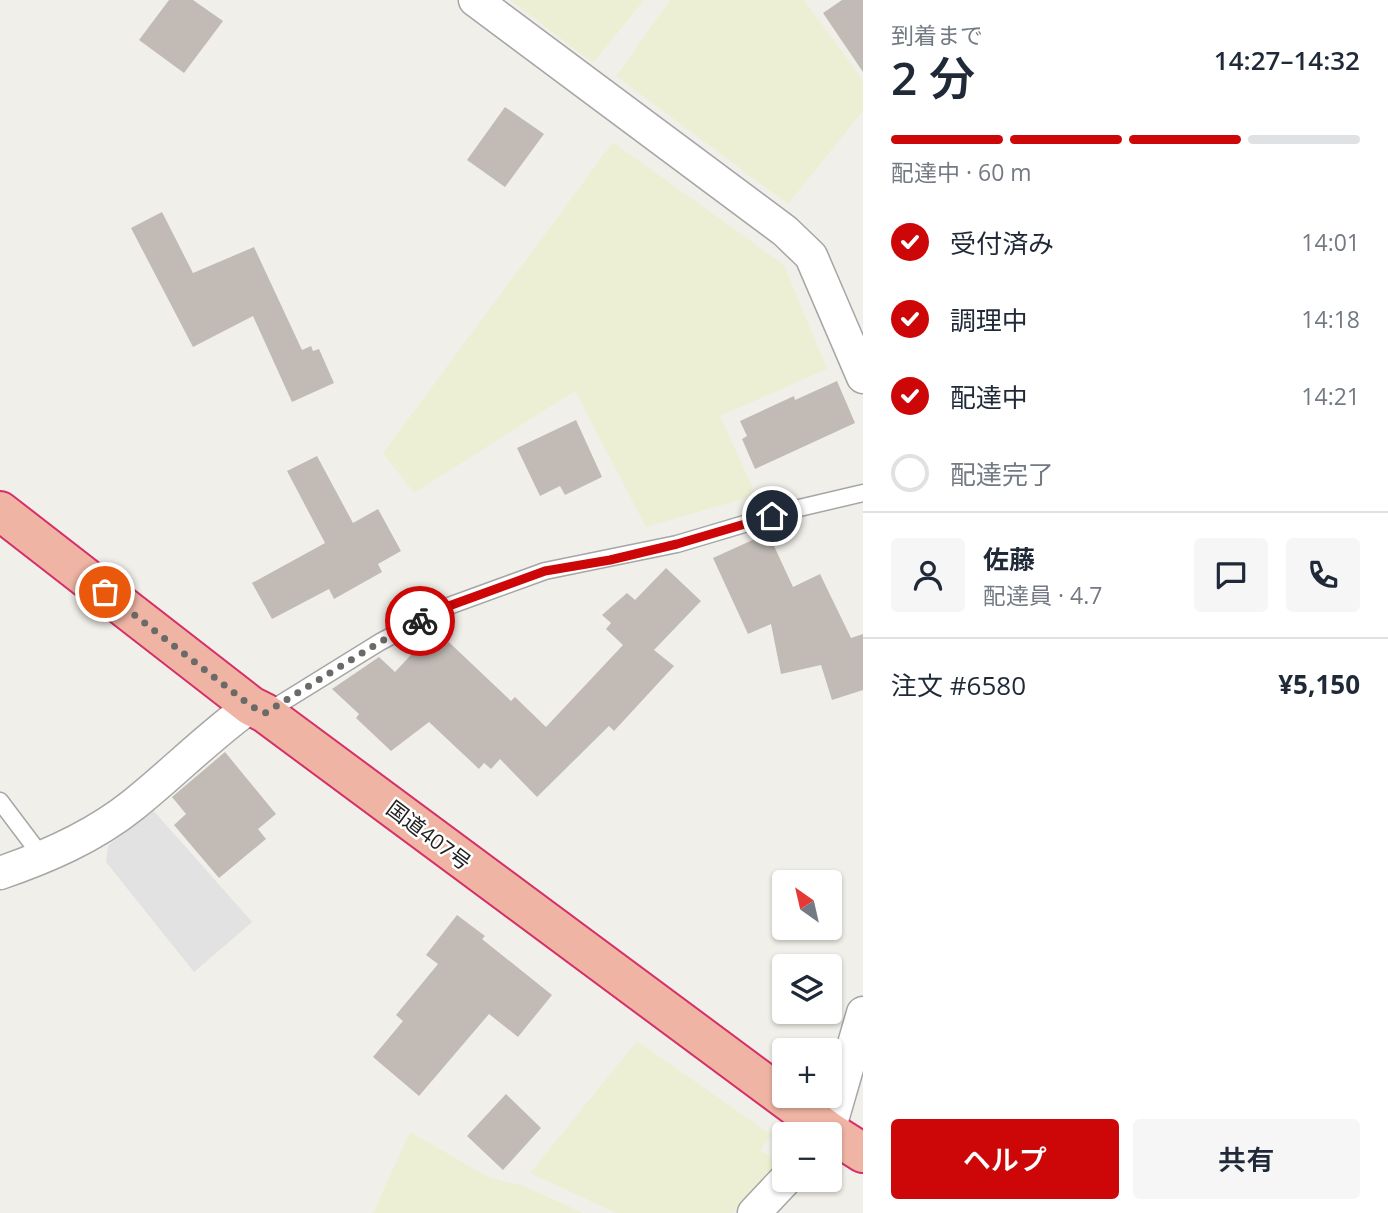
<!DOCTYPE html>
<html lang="ja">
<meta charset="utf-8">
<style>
body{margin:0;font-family:"Open Sans","Noto Sans JP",sans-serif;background:#f6f6f7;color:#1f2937;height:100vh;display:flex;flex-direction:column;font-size:26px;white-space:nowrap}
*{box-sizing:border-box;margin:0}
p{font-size:23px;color:#747a83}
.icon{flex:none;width:38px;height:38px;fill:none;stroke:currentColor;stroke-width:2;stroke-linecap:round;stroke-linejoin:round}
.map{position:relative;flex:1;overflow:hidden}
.drawer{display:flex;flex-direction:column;background:#fff;width:525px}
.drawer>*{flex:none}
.needle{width:46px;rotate:326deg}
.buttons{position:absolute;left:772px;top:870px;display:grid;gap:14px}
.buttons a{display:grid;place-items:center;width:70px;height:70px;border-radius:7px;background:#fff;box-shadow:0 2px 5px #0004;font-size:35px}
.pin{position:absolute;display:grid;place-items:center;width:60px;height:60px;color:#fff;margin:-30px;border:4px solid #fff;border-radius:50%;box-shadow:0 2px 7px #0007}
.courier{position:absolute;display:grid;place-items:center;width:70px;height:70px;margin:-35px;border:5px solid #cd0707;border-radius:50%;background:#fff;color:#222;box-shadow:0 2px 9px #0007}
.headline em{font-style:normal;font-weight:600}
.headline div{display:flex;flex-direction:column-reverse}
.headline{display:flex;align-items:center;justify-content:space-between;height:119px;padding:0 28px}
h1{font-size:46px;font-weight:600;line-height:52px}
.bar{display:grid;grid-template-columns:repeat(4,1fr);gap:10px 7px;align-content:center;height:84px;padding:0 28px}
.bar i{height:9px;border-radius:5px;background:#e0e1e3}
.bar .on{background:#cd0707}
.bar p{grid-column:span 4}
.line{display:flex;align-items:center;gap:18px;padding:0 28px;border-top:2px solid #e0e1e3}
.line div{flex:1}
.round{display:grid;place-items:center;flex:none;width:74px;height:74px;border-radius:7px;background:#f6f6f7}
ol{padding:0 28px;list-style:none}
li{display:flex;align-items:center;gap:21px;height:77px}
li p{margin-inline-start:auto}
li .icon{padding:7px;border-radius:50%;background:#cd0707;color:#fff;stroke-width:4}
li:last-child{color:#747a83}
li i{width:38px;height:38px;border:4px solid #e0e1e3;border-radius:50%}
.cta{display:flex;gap:14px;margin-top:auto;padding:14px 28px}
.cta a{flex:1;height:80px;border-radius:7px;background:#cd0707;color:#fff;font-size:28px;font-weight:600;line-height:80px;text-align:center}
.cta a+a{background:#f6f6f7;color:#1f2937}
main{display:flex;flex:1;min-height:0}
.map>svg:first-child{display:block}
.farmland{fill:#edefd5}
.parking{fill:#e2e2e2}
.building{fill:#c2bbb5}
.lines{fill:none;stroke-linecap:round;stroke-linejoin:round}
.service-casing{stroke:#a6a6a6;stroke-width:19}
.minor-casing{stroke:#a6a6a6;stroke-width:35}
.trunk-casing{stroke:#d62f68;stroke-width:42}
.service{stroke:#fff;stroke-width:16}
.minor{stroke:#fff;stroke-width:32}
.trunk{stroke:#efb4a4;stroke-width:38}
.done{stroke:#6a6a68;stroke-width:7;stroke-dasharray:0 12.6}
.route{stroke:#cd0707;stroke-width:9}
.labels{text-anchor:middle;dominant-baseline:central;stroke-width:5;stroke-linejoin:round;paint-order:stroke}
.street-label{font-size:21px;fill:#222;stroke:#fff}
</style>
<main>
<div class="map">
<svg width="863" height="1213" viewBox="0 0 863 1213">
<rect width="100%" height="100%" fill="#f1efe9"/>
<!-- farmland -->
<g class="farmland">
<path d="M 510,0 L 644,0 L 593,63 Z"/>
<path d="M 670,0 L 804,0 L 863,80 L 863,111 L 788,204 L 616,76 Z"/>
<path d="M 613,142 L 784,265 L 827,369 L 720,416 L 756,495 L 646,527 L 575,391 L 414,493 L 383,453 Z"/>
<path d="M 637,1041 L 772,1135 L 760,1150 L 782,1164 L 733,1213 L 616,1213 L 530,1173 Z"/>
<path d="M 410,1132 L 490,1178 L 524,1186 L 583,1213 L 373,1213 Z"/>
</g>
<!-- parking -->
<path class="parking" d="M 152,809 L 252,922 L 194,972 L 106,862 L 108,846 Z"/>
<!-- building -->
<g class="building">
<path d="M 169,0 L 193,0 L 223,21 L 184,73 L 139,40 Z"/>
<path d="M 842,0 L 863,0 L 863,72 L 823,13 Z"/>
<path d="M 505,107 L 544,134 L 505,187 L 467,160 Z"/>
<path d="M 162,212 L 193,273 L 254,247 L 302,350 L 311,346 L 313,351 L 319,349 L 334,383 L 292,402 L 253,316 L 193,347 L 131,228 Z"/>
<path d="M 837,381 L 855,423 L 755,469 L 742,439 L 747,436 L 740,421 L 794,396 L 795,400 Z"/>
<path d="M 576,420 L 602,477 L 565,495 L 560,486 L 540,496 L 517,448 Z"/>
<path d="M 317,456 L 353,523 L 378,509 L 401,551 L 378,564 L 382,572 L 334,599 L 329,589 L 272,619 L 252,583 L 325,543 L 287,471 Z"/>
<path d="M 768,533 L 793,587 L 820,574 L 851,638 L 863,634 L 863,690 L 832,700 L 821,665 L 781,674 L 771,624 L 748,634 L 713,558 Z"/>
<path d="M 666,568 L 701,601 L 654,650 L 674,666 L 614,731 L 609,726 L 537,797 L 500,759 L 491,769 L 484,763 L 479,769 L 429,722 L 391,751 L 356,718 L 359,714 L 332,689 L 379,657 L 395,672 L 435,629 L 511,701 L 515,697 L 546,727 L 623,645 L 606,629 L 611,623 L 602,615 L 627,593 L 635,600 Z"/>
<path d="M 225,752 L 276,814 L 258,829 L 266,839 L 219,878 L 174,825 L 186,814 L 172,797 Z"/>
<path d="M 457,915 L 485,936 L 482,939 L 552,995 L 518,1037 L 489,1014 L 419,1096 L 373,1057 L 403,1021 L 396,1015 L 438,964 L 426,955 Z"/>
<path d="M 506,1094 L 541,1128 L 503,1170 L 467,1136 Z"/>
</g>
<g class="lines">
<!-- service casing -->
<g class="service-casing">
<g id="service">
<path d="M 267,712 L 380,642 L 446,607 L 545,571 L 677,544 L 795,509 L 863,493"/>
<path d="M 0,801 L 43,858"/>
</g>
</g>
<!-- minor casing -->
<g class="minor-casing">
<g id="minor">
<path d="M 475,0 L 785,231 L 811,256 L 863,377"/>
<path d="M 0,873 C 47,857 93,837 133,805 C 173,773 209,736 251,706"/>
<path d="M 828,1134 L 863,1013"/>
<path d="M 754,1213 L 785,1180"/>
</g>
</g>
<!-- trunk casing -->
<g class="trunk-casing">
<path id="trunk" d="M 0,511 L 251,706 L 265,713 L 830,1132 L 863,1153"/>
</g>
<!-- service -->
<use href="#service" class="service"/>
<!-- minor -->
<use href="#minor" class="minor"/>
<!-- trunk -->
<use href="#trunk" class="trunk"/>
</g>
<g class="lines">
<!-- done -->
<path class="done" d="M 105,592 L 251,706 L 265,713 L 380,642 L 420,621"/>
<!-- route -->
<path class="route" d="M 420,621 L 446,607 L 545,571 L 610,560 L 677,544 L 772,516"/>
</g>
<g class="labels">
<!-- street labels -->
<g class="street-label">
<text transform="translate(429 835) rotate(37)">国道407号</text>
</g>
</g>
</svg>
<div class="buttons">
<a><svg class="needle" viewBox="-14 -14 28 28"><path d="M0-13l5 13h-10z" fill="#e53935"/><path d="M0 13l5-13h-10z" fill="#747a83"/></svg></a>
<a><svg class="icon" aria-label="layers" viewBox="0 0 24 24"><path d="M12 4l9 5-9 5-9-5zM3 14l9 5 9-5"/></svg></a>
<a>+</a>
<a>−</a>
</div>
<div class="pin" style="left:105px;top:592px;background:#ea580c"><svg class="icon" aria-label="bag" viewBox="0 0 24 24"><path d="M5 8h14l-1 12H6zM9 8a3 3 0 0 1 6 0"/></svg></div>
<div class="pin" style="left:772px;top:516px;background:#1f2937"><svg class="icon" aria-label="home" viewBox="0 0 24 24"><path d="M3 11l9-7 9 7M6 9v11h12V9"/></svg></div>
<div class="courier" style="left:420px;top:621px"><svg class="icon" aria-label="bike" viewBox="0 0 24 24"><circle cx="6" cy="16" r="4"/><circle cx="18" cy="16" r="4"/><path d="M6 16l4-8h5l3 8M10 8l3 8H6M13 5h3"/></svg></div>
</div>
<section class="drawer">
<div class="headline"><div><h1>2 分</h1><p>到着まで</p></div><em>14:27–14:32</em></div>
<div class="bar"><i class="on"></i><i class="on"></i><i class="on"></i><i></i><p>配達中 · 60 m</p></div>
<ol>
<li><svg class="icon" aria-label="check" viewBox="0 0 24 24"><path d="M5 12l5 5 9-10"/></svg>受付済み<p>14:01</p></li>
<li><svg class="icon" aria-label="check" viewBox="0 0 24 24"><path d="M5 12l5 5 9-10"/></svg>調理中<p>14:18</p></li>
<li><svg class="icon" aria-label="check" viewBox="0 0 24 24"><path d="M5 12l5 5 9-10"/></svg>配達中<p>14:21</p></li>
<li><i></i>配達完了</li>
</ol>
<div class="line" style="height:126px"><a class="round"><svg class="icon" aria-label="person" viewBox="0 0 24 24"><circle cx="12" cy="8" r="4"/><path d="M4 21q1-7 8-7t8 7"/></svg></a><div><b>佐藤</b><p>配達員 · 4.7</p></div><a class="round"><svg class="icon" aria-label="chat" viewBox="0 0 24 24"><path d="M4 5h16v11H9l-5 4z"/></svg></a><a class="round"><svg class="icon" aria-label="phone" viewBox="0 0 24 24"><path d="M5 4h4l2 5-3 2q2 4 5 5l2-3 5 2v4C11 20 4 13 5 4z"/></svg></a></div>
<div class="line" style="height:91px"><div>注文 #6580</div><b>¥5,150</b></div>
<div class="cta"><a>ヘルプ</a><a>共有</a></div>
</section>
</main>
